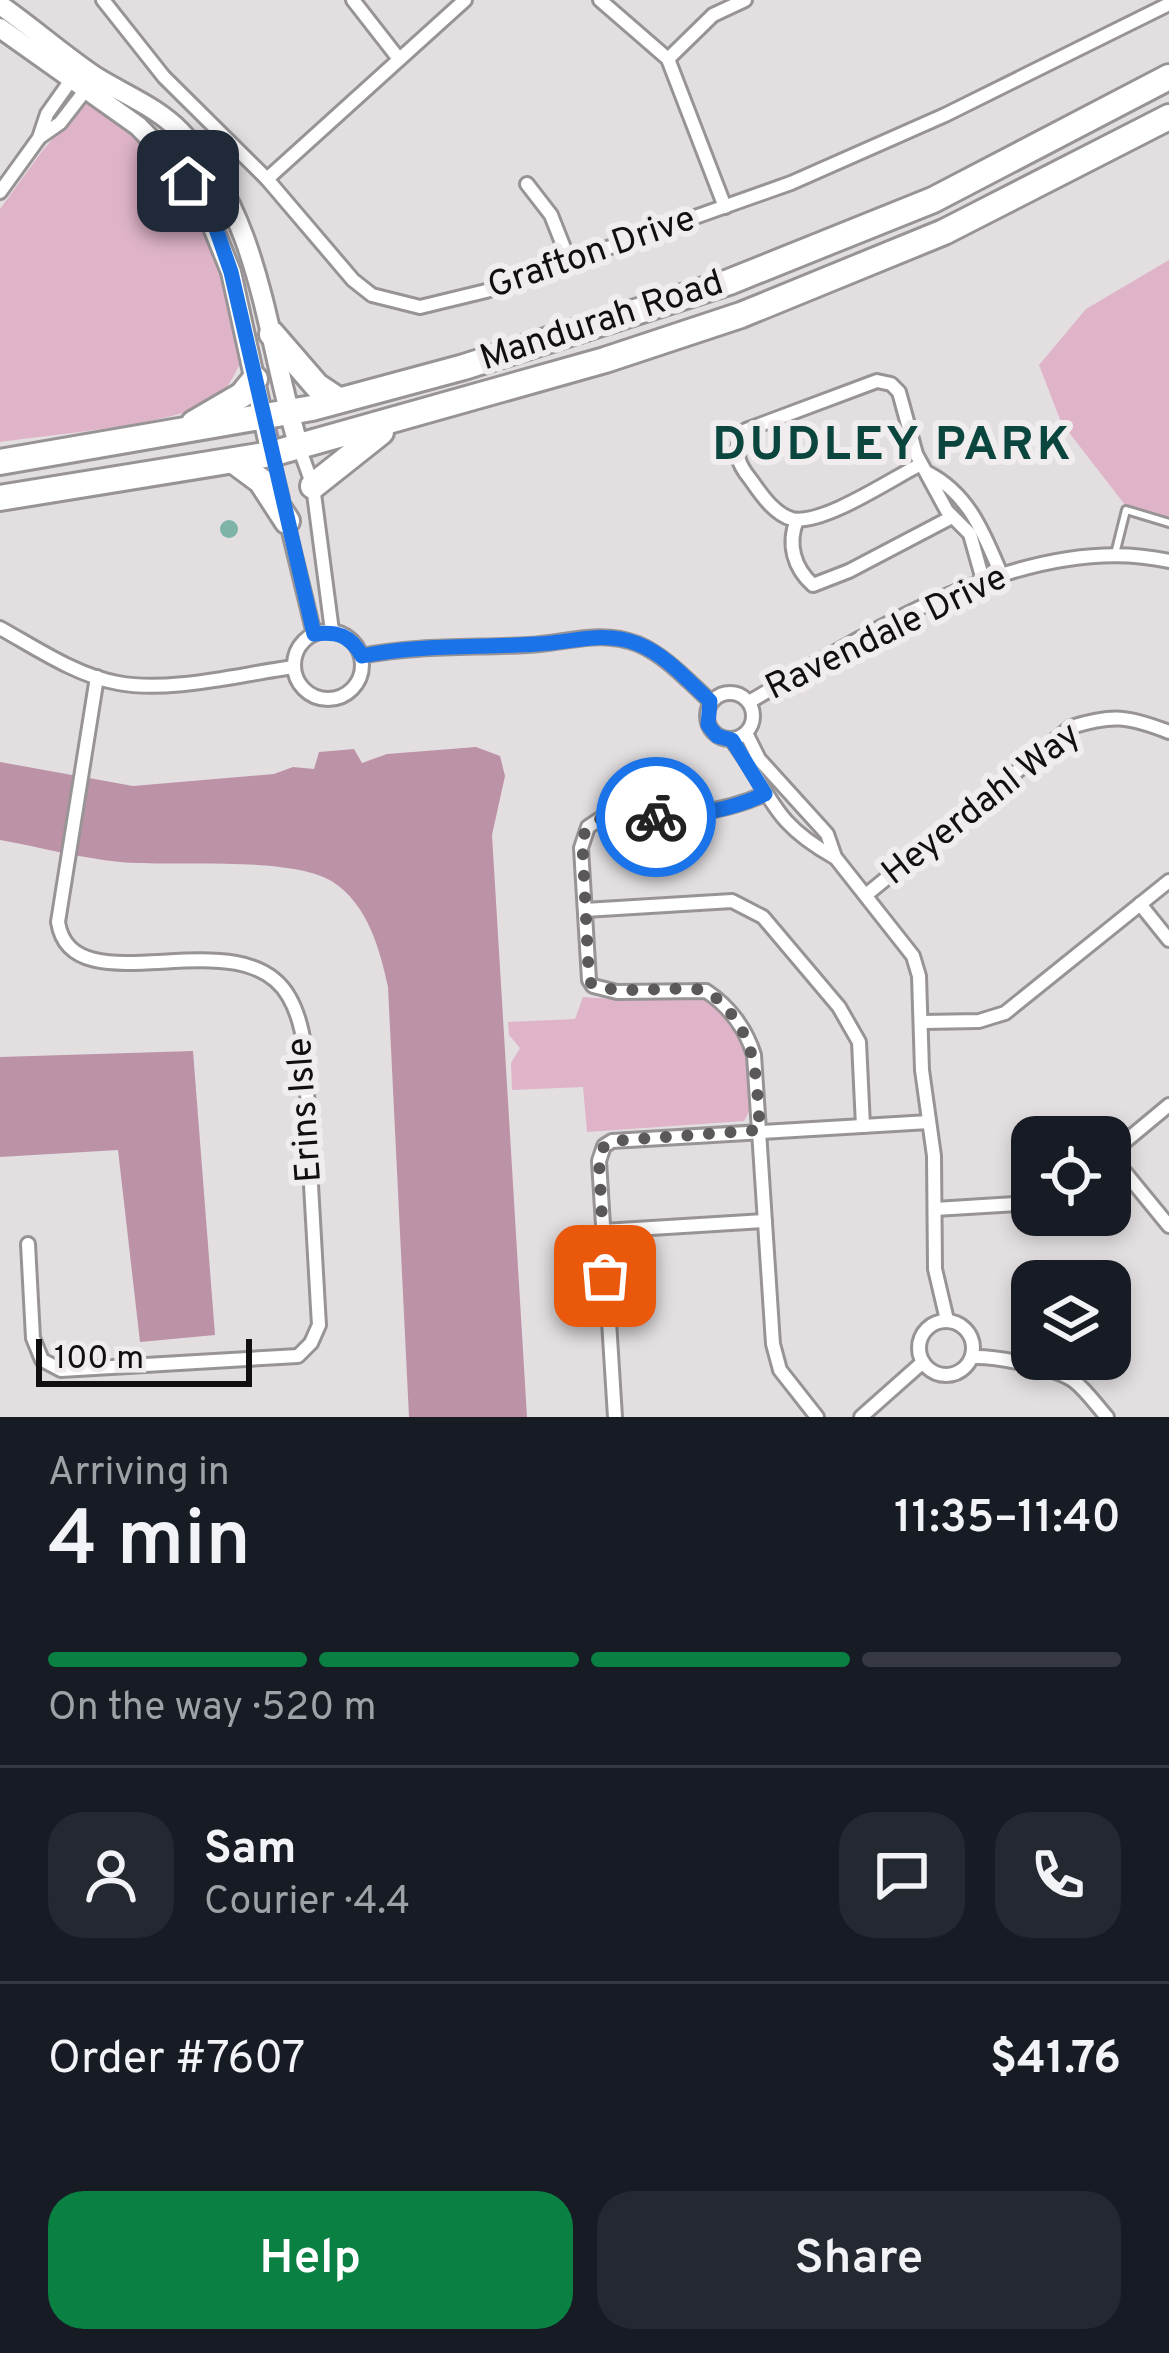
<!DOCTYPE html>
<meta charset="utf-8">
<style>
body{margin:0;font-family:Overpass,sans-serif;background:#242831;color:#f1f3f6;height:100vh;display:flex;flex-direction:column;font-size:45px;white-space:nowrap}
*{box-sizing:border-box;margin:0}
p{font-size:39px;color:#9ea1a6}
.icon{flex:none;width:66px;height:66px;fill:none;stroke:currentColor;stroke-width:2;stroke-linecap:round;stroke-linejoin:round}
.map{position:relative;height:1417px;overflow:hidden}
.details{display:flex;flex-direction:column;background:#171b24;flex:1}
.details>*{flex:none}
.tools{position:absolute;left:1011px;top:1116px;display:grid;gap:24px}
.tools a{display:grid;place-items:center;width:120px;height:120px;border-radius:24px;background:#171b24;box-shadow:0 6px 18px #0003;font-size:60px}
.scale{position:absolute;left:36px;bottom:30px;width:216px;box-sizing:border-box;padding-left:12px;border:6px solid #110f10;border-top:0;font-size:33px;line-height:42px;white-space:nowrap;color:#110f10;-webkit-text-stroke:9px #f1ecee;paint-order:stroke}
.pin{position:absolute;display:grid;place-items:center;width:102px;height:102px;color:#fff;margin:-51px;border-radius:24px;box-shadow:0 6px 18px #0006}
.courier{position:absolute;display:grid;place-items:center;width:120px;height:120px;margin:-60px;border:9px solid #1a73e8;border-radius:50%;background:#fff;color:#222;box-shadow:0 3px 15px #0007}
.summary em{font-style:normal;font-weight:600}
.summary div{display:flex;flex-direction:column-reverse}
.summary{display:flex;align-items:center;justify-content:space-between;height:204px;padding:0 48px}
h1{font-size:78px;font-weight:600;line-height:90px}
.bar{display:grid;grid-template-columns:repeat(4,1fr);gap:18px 12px;align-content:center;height:144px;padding:0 48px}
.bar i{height:15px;border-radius:9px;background:#363941}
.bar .on{background:#0b8043}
.bar p{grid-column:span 4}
.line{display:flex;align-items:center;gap:30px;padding:0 48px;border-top:3px solid #363941}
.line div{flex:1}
.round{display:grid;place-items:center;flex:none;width:126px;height:126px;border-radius:36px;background:#242831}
.button{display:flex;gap:24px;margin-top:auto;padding:24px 48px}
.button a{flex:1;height:138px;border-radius:36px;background:#0b8043;color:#fff;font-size:48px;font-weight:600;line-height:138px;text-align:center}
.button a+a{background:#242831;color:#f1f3f6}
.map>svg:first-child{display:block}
.green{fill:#dfb4c9}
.water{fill:#bc92a7}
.building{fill:#7fb3a8}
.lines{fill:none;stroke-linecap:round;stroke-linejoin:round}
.lane-casing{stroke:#989496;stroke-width:12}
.street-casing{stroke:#989496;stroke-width:18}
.secondary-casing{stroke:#989496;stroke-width:24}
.highway-casing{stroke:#989496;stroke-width:30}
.lane{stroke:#fff;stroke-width:6}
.street{stroke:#fff;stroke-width:12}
.secondary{stroke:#fff;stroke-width:18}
.highway{stroke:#fff;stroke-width:24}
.done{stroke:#5a5859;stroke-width:12;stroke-dasharray:0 21.6}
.route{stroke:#1a73e8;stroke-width:15}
.labels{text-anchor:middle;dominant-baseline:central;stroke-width:12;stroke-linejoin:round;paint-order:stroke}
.street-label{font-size:36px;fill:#110f10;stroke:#f1ecee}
.district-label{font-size:48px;font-weight:bold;letter-spacing:3px;fill:#0a463d;stroke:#f1ecee}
</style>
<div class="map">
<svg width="1169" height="1417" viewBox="0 0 1169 1417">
<rect width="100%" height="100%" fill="#e3dfe1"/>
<!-- green -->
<g class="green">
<path d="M 84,103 C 106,110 121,125 138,139 C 212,199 223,274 241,362 C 235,373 229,386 221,395 C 193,424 45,435 0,442 L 0,209 L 43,150 Z"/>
<path d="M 1169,260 L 1169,519 L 1125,505 L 1061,422 L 1039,365 L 1086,309 Z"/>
<path d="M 699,994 C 734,1016 769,1083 744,1121 L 587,1132 L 583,1087 L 512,1090 L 511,1063 L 520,1048 L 509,1035 L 508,1022 L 575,1019 L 583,997 L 627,1000 Z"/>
</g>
<!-- water -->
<g class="water">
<path d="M 476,747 L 500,756 L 505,776 L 492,835 L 527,1417 L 409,1417 L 388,987 C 380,950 368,905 333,882 C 290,855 173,867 120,862 C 80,858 39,847 0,840 L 0,762 L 133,786 L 274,774 L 293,767 L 314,769 L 319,752 L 354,749 L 362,763 L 387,754 Z"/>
<path d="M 193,1051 L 215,1335 L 140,1342 L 118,1150 L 0,1157 L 0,1057 Z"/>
</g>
<!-- building -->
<circle class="building" cx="229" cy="529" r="9"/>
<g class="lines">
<!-- lane casing -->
<g class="lane-casing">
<path id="lane" d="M 1115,554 L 1126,510 L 1169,523"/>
</g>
<!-- street casing -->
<g class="street-casing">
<g id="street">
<path d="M 103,0 L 164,77 L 267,179 L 353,280 L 372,295 L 420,307 L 486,291 L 791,183 L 945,115 L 1169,4"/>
<path d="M 353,0 L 399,59"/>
<path d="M 600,0 L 668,59 L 725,207"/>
<path d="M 668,59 L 713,15 L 745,0"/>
<path d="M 40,137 L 60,123 L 91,83"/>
<path d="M 267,179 L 465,0"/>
<path d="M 527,184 L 551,215 L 570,263"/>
<path d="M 0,192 L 39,138 L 47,114 L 76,73"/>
<path d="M 299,447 L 313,486 L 332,631"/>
<path d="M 271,454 L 282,499"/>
<path d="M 921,464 C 893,478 822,526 792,519 C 774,514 761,494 751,480 C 736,462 733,450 746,430 L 877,381 L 891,384 L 899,392 L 916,454 L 947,511 L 970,534 L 983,580"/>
<path d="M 928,473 C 969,494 984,534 1001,574"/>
<path d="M 286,519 L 314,634"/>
<path d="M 797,520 C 787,544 794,568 813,585 L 849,571 L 952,517"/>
<path d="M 0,628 C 36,648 77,676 118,683 C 170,693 241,674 294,667"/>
<circle cx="328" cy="665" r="34"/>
<path d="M 361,656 C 417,645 472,648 528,645 C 567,643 600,629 638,644 C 666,656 688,681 710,701"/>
<circle cx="730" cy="716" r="23"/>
<path d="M 749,702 C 867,634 1028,529 1169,561"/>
<path d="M 746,733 L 759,759 L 827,834 L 835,857 L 913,956 L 919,976 L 922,1070 L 934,1156 L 935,1269 L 947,1320"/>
<path d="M 732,740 C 773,794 768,820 834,857"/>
<path d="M 765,794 C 712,818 657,817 600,819 L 588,827 L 581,848 L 589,980 L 593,986 L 617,992 L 706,991 C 729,1006 746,1029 754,1055 L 773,1344 L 780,1370 L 817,1417"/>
<path d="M 866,895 L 1071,727 C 1113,714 1128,716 1169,732"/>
<path d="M 1140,904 L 1169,940"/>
<path d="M 585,910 L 732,901 L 763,917 L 839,1007 L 859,1042 L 863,1126"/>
<path d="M 923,1022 L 979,1021 L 1005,1013 L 1169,881"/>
<path d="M 1110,1154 L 1169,1226"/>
<path d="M 1110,1154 L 1169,1105"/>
<path d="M 935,1209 L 1032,1203"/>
<path d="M 603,1231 L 765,1221"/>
<path d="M 28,1244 L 33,1338 L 42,1360 L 61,1370 L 298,1356 L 311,1343 L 319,1325 C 315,1261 312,1197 308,1132 C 306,1089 311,1035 289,997 C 242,914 72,1011 58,922 L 97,677"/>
<circle cx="946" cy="1348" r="27"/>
<path d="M 972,1357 C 995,1356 1055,1367 1074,1381 C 1086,1390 1097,1406 1107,1417"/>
<path d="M 615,1417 L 599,1161 L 604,1146 L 612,1141 L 929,1122"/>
<path d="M 861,1417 L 923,1362"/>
</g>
</g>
<!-- secondary casing -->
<g class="secondary-casing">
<g id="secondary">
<path d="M 0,5 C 33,28 63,55 96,77 C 125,95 157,107 181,132 C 262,217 266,340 299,447"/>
<path d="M 0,28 L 138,126 L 170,159 L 204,205 L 231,272 L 271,454"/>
</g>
</g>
<!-- highway casing -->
<g class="highway-casing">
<g id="highway">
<path d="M 272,334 L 317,386 L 338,400"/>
<path d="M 194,423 L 242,395 L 255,379"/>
<path d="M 234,461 L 261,481 L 287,521"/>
<path d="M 0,462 L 312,408 L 464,367 L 729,282 L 933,200 L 1169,77"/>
<path d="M 313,486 L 381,432"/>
<path d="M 0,498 L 271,454 L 605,360 L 741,315 L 944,232 L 1169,117"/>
</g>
</g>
<!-- lane -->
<use href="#lane" class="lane"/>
<!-- street -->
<use href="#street" class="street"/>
<!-- secondary -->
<use href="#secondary" class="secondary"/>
<!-- highway -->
<use href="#highway" class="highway"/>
</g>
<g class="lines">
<!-- done -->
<path class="done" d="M 605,1276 L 599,1161 L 604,1146 L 612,1141 L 760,1130 C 756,1084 759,1044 726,1008 C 717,998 709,990 695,989 C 660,987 627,994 593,986 L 589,980 L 582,836 L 600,819 L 656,817"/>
<!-- route -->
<path class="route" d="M 188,181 L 215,226 L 231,272 L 314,634 C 337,631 350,635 362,656 C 420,644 478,648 537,644 C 573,643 602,630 638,644 C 666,655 688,681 710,701 L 708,725 L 717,736 L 732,740 L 765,794 C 728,811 696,815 656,817"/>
</g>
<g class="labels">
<!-- street labels -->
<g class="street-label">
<text transform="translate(592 254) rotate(-19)">Grafton Drive</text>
<text transform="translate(602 322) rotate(-18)">Mandurah Road</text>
<text transform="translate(887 634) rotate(-26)">Ravendale Drive</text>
<text transform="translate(982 805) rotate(-38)">Heyerdahl Way</text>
<text transform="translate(306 1110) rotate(-94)">Erins Isle</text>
</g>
<!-- district labels -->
<g class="district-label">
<text x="893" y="447">DUDLEY PARK</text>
</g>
</g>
</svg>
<div class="tools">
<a><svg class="icon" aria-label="locate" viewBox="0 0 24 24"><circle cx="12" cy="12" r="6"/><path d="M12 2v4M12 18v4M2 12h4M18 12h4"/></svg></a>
<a><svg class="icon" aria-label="layers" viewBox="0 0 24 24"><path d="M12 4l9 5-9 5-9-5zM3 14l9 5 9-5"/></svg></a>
</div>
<div class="scale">100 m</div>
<div class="pin" style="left:605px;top:1276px;background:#ea580c"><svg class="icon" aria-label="bag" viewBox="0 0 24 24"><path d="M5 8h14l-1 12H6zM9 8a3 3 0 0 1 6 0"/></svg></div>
<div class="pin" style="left:188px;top:181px;background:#1f2937"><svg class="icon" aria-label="home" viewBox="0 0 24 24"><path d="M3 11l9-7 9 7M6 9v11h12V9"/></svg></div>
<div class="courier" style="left:656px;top:817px"><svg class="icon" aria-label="bike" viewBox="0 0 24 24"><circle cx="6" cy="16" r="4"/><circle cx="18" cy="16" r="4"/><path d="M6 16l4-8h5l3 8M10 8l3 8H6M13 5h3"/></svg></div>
</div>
<section class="details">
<div class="summary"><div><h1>4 min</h1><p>Arriving in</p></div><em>11:35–11:40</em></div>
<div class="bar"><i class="on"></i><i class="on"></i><i class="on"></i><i></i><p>On the way · 520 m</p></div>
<div class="line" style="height:216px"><a class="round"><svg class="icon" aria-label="person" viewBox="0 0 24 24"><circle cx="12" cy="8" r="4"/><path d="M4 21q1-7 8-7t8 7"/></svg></a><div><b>Sam</b><p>Courier · 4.4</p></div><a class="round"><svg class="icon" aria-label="chat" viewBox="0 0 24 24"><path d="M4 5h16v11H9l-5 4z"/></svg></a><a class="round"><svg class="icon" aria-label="phone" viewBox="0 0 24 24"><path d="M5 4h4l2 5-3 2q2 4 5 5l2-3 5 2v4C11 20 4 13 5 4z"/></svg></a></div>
<div class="line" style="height:156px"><div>Order #7607</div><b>$41.76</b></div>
<div class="button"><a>Help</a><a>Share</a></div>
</section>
